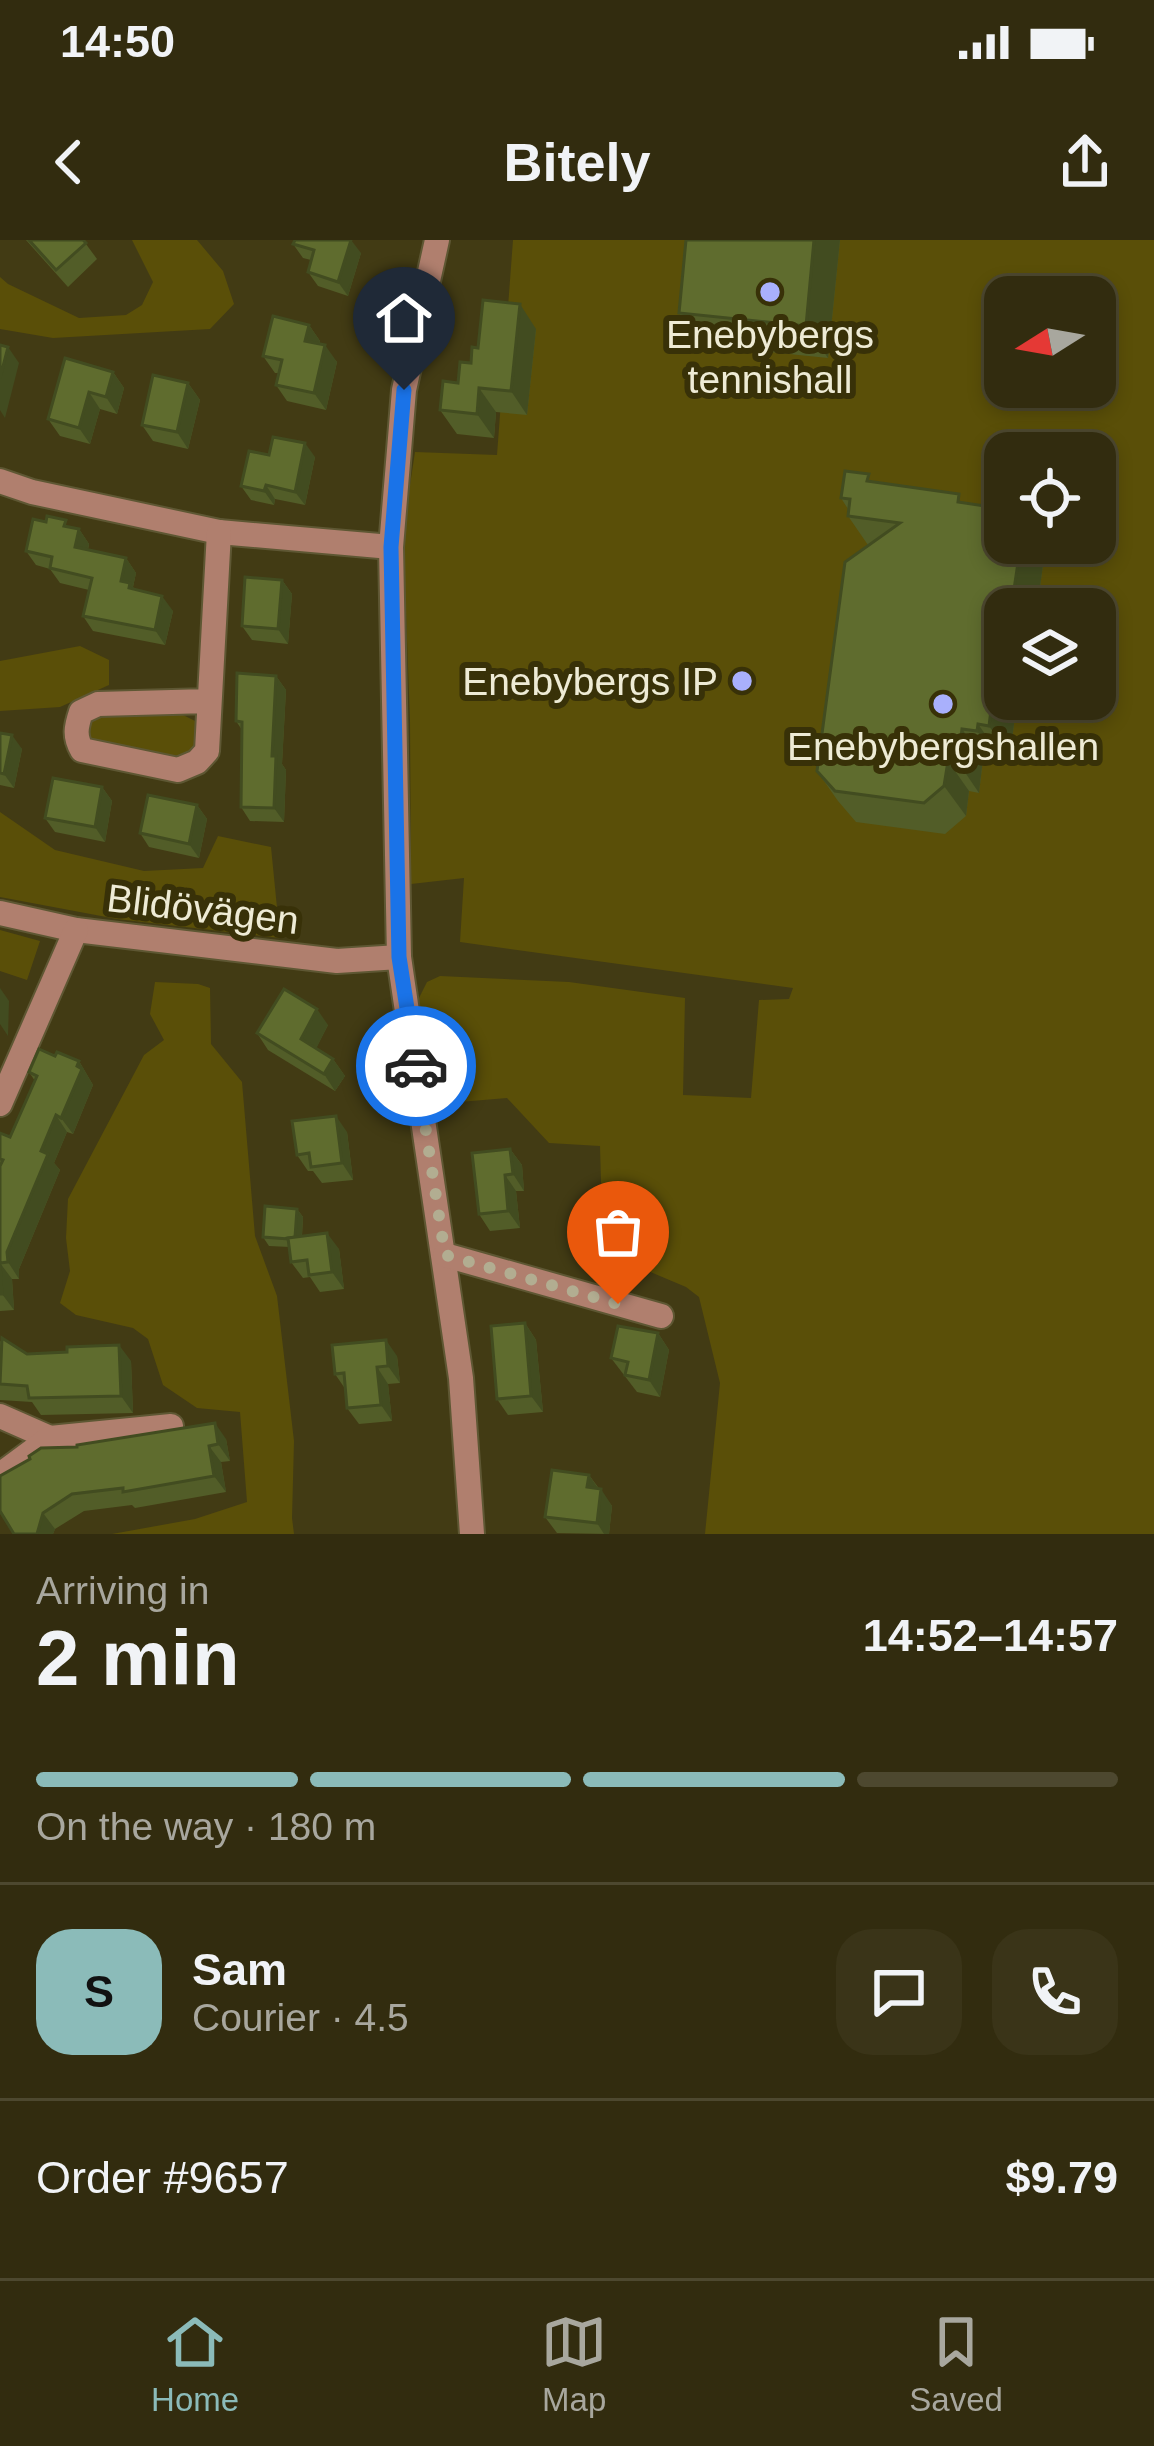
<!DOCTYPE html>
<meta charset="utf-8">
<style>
body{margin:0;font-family:Helvetica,sans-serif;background:#3a3418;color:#f1f3f6;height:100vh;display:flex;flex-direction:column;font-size:45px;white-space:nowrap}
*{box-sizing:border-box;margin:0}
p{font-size:39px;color:#a8a79e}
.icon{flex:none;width:66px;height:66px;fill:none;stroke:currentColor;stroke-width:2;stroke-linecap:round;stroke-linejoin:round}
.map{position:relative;height:1294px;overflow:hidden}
.drawer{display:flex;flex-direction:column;background:#322c0f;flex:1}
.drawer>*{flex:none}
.needle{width:78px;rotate:259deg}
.buttons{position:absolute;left:984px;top:36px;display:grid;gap:24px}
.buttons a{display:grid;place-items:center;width:132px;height:132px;border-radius:24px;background:#322c0f;box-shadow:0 6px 18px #0003,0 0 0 3px #4d482f;font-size:60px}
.pin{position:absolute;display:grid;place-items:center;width:102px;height:102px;color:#fff;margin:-123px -51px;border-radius:50% 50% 50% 0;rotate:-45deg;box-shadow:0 0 12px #0007}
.pin .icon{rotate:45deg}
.courier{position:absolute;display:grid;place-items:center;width:120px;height:120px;margin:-60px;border:9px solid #1a73e8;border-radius:50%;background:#fff;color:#222;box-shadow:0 3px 15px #0007}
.headline em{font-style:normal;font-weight:700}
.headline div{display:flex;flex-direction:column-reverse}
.headline{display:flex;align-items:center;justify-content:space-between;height:204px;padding:0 36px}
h1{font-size:78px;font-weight:700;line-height:90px}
.bar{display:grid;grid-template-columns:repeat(4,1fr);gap:18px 12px;align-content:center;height:144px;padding:0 36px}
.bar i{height:15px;border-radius:9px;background:#4d482f}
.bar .on{background:#8bbbb9}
.bar p{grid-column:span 4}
.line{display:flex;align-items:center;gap:30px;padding:0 36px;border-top:3px solid #4d482f}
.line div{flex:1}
.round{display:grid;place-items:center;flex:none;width:126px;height:126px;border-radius:36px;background:#3a3418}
.status{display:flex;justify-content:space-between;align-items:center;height:84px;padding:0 60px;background:#322c0f;direction:ltr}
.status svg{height:33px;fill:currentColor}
header{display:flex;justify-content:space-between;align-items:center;height:156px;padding:0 36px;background:#322c0f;font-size:54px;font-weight:700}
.menu{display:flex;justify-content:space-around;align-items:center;height:168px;border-top:3px solid #4d482f;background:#322c0f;font-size:33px;color:#a8a79e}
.menu a{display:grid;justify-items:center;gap:6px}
.menu .on{color:#8bbbb9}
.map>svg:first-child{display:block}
.green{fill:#5a4f08;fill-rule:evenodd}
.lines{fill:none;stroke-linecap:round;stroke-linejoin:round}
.minor-casing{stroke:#5e5733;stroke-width:28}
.minor{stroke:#b07f6e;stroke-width:24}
.wall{fill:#525d28}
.shaded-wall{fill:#424c20}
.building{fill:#5f6c2e;stroke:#424c20;stroke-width:3}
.done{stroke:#b2ad91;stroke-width:12;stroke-dasharray:0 21.6}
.route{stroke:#1a73e8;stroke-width:15}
.poi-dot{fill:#a9b0fc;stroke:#383108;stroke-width:4.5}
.labels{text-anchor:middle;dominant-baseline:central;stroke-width:12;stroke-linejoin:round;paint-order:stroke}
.poi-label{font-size:39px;fill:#eeebd5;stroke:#383108}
.street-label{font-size:39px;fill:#eeebd5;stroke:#383108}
</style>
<div class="status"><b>14:50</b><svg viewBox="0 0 49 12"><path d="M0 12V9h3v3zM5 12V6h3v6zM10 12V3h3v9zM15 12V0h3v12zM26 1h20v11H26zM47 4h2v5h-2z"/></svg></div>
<header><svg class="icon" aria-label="back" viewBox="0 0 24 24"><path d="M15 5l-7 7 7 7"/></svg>Bitely<svg class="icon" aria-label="share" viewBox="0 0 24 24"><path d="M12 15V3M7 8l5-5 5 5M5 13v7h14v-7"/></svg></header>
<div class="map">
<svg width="1154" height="1294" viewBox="0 0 1154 1294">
<rect width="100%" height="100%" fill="#423b14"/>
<!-- green -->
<g class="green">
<path d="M 132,0 L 197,0 L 223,31 L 234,64 L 210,89 L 53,98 L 0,89 L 0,37 L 8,44 L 79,78 L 126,75 L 142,65 L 153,42 Z"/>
<path d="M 513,0 L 1154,0 L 1154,1294 L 705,1294 L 720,1143 L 699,1057 L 686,1047 L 603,1012 L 600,906 L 549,903 L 507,858 L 436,864 L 418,760 L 427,742 L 440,736 L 569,742 L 685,758 L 683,855 L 751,858 L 759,760 L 789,759 L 793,748 L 460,702 L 464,638 L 411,644 L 410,481 L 403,291 L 415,212 L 497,215 ZM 1005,57 L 1095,57 L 1095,147 L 1005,147 ZM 1005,213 L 1095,213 L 1095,303 L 1005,303 ZM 1005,369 L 1095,369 L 1095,459 L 1005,459 Z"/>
<path d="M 80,406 L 109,420 L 109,445 L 60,467 L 0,471 L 0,421 Z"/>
<path d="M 177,472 L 195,481 C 199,493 200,502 193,513 C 167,521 118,510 91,502 L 88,493 L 92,479 L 102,474 Z"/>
<path d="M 0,572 L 55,610 L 144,631 L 203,628 L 218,596 L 271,607 L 280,698 L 117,679 L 0,657 Z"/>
<path d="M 0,690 L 40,701 L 27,740 L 0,731 Z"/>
<path d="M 155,742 L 198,744 L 210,748 L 211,804 L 242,842 L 255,996 L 277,1056 L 294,1201 L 292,1278 L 294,1294 L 112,1294 L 195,1279 L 247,1262 L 240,1172 L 197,1168 L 163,1145 L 148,1099 L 133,1088 L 76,1075 L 60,1063 L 70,1031 L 66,998 L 68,959 L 144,815 L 164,800 L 150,774 Z"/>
</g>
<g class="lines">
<!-- minor casing -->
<g class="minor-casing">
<g id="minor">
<path d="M 437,0 L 404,150 L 391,307 L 399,717 L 461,1138 L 472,1294"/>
<path d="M 0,241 L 32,252 L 219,292 L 391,307"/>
<path d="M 209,461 L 98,464 L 81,472 C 76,487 74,496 82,510 L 178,530 L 197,522 L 207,511 L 219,292"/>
<path d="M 0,673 L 76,690 L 337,721 L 399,717"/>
<path d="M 0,864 L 76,690"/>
<path d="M 445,1015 L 661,1076"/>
<path d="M 0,1176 L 50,1198"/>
<path d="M 0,1235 L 50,1198 L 171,1186"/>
</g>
</g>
<!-- minor -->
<use href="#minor" class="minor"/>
</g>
<!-- wall -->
<g class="wall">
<path d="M 26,0 L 83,0 L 97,19 L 68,47 Z"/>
<path d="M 840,0 L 828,118 L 701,105 L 679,73 Z"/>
<path d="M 293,4 L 361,13 L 348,56 L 318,46 L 308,32 L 311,20 L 303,18 Z"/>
<path d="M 309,85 L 320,101 L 320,104 L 337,122 L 326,170 L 287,161 L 276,145 L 278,133 L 275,133 L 263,116 Z"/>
<path d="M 536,89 L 527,175 L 496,172 L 494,198 L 457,194 L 440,170 L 471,123 L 478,108 Z"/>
<path d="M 113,132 L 124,148 L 117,174 L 100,169 L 90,204 L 60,196 L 48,179 Z"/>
<path d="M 188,143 L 200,160 L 188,209 L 153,201 L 142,185 Z"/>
<path d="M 269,215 L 315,217 L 305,265 L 275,259 L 274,265 L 251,260 L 241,246 Z"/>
<path d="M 874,242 L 966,264 L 1005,303 L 1046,303 L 1037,369 L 1005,369 L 1005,459 L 1036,459 L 1034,471 L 1016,468 L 1010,516 L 999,514 L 998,521 L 983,519 L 979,553 L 969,551 L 966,576 L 945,594 L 856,582 L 838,561 L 817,531 L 868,305 L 848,276 L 848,269 L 841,258 Z"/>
<path d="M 71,287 L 79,289 L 89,304 L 88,310 L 126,318 L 136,333 L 133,347 L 134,349 L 173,371 L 165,405 L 93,391 L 83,376 L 89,350 L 60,343 L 50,329 L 36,325 L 26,311 Z"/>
<path d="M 282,340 L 292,354 L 288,404 L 252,400 L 242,386 Z"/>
<path d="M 276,436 L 286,450 L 282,524 L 286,530 L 284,582 L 250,581 L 241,567 L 242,490 L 236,481 Z"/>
<path d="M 0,493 L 22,509 L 14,548 L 0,545 Z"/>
<path d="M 102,547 L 112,561 L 105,602 L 55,592 L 45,578 Z"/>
<path d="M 197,565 L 207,579 L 199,618 L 149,607 L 140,593 Z"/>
<path d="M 328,785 L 316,808 L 333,819 L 345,836 L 335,851 L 268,810 L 257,793 Z"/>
<path d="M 55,816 L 79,821 L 93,845 L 73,894 L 67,892 L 54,923 L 60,930 L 19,1029 L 19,1039 L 12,1039 L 14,1070 L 0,1071 L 0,893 L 10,897 L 35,841 L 29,832 Z"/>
<path d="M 347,892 L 353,940 L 322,943 L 313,931 L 308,931 L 297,915 Z"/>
<path d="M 510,909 L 522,925 L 524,951 L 516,951 L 520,988 L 490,991 L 479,974 Z"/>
<path d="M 297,969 L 303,977 L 302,996 L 339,1009 L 344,1049 L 320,1052 L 310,1037 L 303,1038 L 291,1022 L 290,1007 L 269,1006 L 263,997 Z"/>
<path d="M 525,1083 L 536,1100 L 543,1172 L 508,1175 L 497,1159 Z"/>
<path d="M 658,1093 L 669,1110 L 660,1157 L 637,1152 L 611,1118 Z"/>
<path d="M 0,1101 L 27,1114 L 131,1121 L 133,1173 L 41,1175 L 32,1162 L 0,1160 Z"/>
<path d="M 397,1116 L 400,1143 L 388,1144 L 392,1181 L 359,1184 L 347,1168 L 346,1150 L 335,1134 Z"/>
<path d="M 226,1199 L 230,1221 L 221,1222 L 226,1252 L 135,1268 L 132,1265 L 84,1271 L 55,1289 L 53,1294 L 14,1294 L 0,1271 Z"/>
<path d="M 589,1235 L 612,1266 L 609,1294 L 557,1293 L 545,1277 Z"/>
</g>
<!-- shaded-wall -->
<g class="shaded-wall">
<path d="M 351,0 L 361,13 L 348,56 L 338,42 Z"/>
<path d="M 814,0 L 840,0 L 828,118 L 806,86 Z"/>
<path d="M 520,64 L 536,89 L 527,175 L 511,151 Z"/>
<path d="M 309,85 L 320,101 L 317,117 L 305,101 Z"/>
<path d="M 325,105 L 337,122 L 326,170 L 314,153 Z"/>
<path d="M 8,107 L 19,123 L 5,178 L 0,170 L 0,138 Z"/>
<path d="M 113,132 L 124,148 L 117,174 L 106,157 Z"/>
<path d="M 188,143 L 200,160 L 188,209 L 177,192 Z"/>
<path d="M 479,148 L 496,172 L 494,198 L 477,174 Z"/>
<path d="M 89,152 L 100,169 L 90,204 L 79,188 Z"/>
<path d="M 305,203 L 315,217 L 305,265 L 295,252 Z"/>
<path d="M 266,245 L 275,259 L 274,265 L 264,251 Z"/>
<path d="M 79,289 L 89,304 L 85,322 L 75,307 Z"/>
<path d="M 1021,303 L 1046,303 L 1037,369 L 1011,369 Z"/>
<path d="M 126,318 L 136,333 L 133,347 L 140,358 L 121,341 Z"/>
<path d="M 282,340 L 292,354 L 288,404 L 278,389 Z"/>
<path d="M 162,356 L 173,371 L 165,405 L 155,390 Z"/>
<path d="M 276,436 L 286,450 L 282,524 L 286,530 L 284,582 L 274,568 L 272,516 Z"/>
<path d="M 995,438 L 1005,452 L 1005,459 L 1010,459 L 1016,468 L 1010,516 L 989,486 Z"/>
<path d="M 1026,459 L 1036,459 L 1034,471 Z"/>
<path d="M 978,484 L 999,514 L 998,521 L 977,491 Z"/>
<path d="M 962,489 L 983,519 L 979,553 L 958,522 Z"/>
<path d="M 12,495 L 22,509 L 14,548 L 4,534 Z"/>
<path d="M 948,521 L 969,551 L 966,576 L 944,546 Z"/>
<path d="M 102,547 L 112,561 L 105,602 L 95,587 Z"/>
<path d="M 197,565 L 207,579 L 199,618 L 189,604 Z"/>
<path d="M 0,748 L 9,761 L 8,796 L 0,784 Z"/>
<path d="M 317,769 L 328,785 L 313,815 L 301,799 Z"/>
<path d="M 333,819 L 345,836 L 335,851 L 324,834 Z"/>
<path d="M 79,821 L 93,845 L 73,894 L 61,878 Z"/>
<path d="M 56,875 L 67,892 L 54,923 L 60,930 L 19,1029 L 19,1039 L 8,1022 L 7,1012 L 41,911 Z"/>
<path d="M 336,876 L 347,892 L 353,940 L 342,923 Z"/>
<path d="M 510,909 L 522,925 L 524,951 L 513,934 Z"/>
<path d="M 505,935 L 516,951 L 520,988 L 508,971 Z"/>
<path d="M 297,969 L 303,977 L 301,1008 L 295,1000 Z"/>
<path d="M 327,993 L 339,1009 L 344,1049 L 332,1032 Z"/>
<path d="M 0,1023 L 12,1039 L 14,1070 L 2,1054 Z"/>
<path d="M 525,1083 L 536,1100 L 543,1172 L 531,1156 Z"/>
<path d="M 658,1093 L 669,1110 L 660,1157 L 649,1140 Z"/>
<path d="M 386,1100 L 397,1116 L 400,1143 L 388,1126 Z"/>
<path d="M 119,1105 L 131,1121 L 133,1173 L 121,1156 Z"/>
<path d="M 377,1127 L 388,1144 L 392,1181 L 381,1165 Z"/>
<path d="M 215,1183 L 226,1199 L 230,1221 L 218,1204 Z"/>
<path d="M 209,1206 L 221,1222 L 226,1252 L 214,1236 Z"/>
<path d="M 589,1235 L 600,1251 L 587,1247 Z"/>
<path d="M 601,1249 L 612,1266 L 609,1294 L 604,1294 L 597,1283 Z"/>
<path d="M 43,1273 L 55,1289 L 53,1294 L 37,1294 Z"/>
</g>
<!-- building -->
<g class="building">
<path d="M 29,0 L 83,0 L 86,3 L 56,30 Z"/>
<path d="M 295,0 L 351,0 L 338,42 L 308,32 L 314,10 L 293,4 Z"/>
<path d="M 686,0 L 814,0 L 806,86 L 679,73 Z"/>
<path d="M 483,60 L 520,64 L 511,151 L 479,148 L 477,174 L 440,170 L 443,141 L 458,143 L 460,122 L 471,123 L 472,107 L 478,108 Z"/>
<path d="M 273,76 L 309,85 L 305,101 L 325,105 L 314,153 L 276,145 L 282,120 L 263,116 Z"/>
<path d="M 0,105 L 8,107 L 0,138 Z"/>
<path d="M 65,118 L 113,132 L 106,157 L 89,152 L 79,188 L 48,179 Z"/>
<path d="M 153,135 L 188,143 L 177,192 L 142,185 Z"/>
<path d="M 273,197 L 305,203 L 295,252 L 266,245 L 264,251 L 241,246 L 249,211 L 269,215 Z"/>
<path d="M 845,231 L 869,234 L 867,241 L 959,254 L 958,262 L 1005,269 L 1005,303 L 1021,303 L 1011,369 L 1005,369 L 1005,440 L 995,438 L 989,486 L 978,484 L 977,491 L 962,489 L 958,522 L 948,521 L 944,546 L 924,563 L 835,551 L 817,531 L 845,322 L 900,283 L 848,276 L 850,259 L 841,258 Z"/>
<path d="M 47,276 L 66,280 L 64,286 L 79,289 L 75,307 L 126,318 L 121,341 L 130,343 L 129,348 L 162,356 L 155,390 L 83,376 L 92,338 L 50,328 L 52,317 L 26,311 L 33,279 L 46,282 Z"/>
<path d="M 245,337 L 282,340 L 278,389 L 242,386 Z"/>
<path d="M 237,433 L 276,436 L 272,516 L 276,516 L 274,568 L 241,567 L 242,482 L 236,481 Z"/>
<path d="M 0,493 L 12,495 L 4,534 L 0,533 Z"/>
<path d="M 53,538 L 102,547 L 95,587 L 45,578 Z"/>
<path d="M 148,555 L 197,565 L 189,604 L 140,593 Z"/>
<path d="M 284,749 L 317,769 L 301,799 L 333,819 L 324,834 L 257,793 Z"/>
<path d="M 39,809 L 55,816 L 57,812 L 79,821 L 77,826 L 82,829 L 61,878 L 56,875 L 41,911 L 48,914 L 7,1012 L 8,1022 L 0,1023 L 2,1054 L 0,1054 L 0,926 L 3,920 L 0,919 L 0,893 L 10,897 L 37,836 L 29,832 Z"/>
<path d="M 336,876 L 342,923 L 311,927 L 309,913 L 297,915 L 292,881 Z"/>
<path d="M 510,909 L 513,934 L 505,935 L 508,971 L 479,974 L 472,913 Z"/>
<path d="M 265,966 L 297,969 L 295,997 L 288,998 L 289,999 L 263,997 Z"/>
<path d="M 327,993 L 332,1032 L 309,1035 L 307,1020 L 291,1022 L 288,998 Z"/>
<path d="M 525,1083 L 531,1156 L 497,1159 L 491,1086 Z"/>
<path d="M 618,1086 L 658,1093 L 649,1140 L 625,1135 L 628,1122 L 611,1118 Z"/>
<path d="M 2,1098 L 27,1114 L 67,1112 L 67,1107 L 119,1105 L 121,1156 L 29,1158 L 27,1146 L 0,1144 Z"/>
<path d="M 386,1100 L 388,1126 L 377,1127 L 381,1165 L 347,1168 L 344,1133 L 335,1134 L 332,1105 Z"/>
<path d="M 215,1183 L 218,1204 L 209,1206 L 214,1236 L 123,1252 L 123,1248 L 72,1254 L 43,1273 L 37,1294 L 14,1294 L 0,1271 L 0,1236 L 30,1219 L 29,1216 L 41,1208 L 77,1207 L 77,1205 Z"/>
<path d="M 552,1230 L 589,1235 L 587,1247 L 601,1249 L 597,1283 L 545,1277 Z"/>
</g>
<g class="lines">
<!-- done -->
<path class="done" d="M 416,826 L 445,1015 L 618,1064"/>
<!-- route -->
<path class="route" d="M 404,150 L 391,307 L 399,717 L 416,826"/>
</g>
<!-- markers -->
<g class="poi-dot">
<circle cx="770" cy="52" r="12"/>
<circle cx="742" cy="441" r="12"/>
<circle cx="943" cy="464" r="12"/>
</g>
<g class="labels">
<!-- poi labels -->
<g class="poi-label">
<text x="770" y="94">Enebybergs<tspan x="770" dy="45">tennishall</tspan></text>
<text x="718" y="441" text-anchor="end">Enebybergs IP</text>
<text x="943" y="506">Enebybergshallen</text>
</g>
<!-- street labels -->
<g class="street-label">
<text transform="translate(203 669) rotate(7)">Blidövägen</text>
</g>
</g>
</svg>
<div class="buttons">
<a><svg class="needle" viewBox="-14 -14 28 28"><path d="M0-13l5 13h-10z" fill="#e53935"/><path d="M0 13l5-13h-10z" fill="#a8a79e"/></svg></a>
<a><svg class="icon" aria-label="locate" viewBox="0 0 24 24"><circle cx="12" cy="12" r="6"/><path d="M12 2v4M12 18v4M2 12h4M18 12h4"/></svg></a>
<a><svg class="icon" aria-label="layers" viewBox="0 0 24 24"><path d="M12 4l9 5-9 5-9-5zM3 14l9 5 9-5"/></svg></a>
</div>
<div class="pin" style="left:618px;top:1064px;background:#ea580c"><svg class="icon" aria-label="bag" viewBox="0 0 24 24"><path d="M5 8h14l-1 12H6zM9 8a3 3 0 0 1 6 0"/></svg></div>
<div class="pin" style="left:404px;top:150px;background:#1f2937"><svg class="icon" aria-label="home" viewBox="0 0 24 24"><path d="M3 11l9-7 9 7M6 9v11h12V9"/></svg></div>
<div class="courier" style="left:416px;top:826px"><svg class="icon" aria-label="car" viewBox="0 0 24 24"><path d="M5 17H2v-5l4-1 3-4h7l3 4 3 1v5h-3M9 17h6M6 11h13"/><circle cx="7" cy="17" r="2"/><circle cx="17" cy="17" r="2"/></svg></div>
</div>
<section class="drawer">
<div class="headline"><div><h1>2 min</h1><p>Arriving in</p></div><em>14:52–14:57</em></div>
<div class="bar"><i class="on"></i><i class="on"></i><i class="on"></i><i></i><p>On the way · 180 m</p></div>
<div class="line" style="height:216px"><b class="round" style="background:#8bbbb9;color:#111">S</b><div><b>Sam</b><p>Courier · 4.5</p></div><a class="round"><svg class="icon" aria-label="chat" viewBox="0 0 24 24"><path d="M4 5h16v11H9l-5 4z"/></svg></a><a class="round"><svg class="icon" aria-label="phone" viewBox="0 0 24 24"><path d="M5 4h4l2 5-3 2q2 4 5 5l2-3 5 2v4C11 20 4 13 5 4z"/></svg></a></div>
<div class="line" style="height:156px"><div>Order #9657</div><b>$9.79</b></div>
</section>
<nav class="menu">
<a class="on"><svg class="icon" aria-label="home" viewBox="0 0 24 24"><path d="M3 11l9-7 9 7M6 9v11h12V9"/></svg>Home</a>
<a><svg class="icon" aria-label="map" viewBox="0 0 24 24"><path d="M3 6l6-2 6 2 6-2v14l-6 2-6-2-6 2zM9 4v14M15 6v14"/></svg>Map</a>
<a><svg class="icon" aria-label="saved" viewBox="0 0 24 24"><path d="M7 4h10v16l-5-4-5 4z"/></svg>Saved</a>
</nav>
